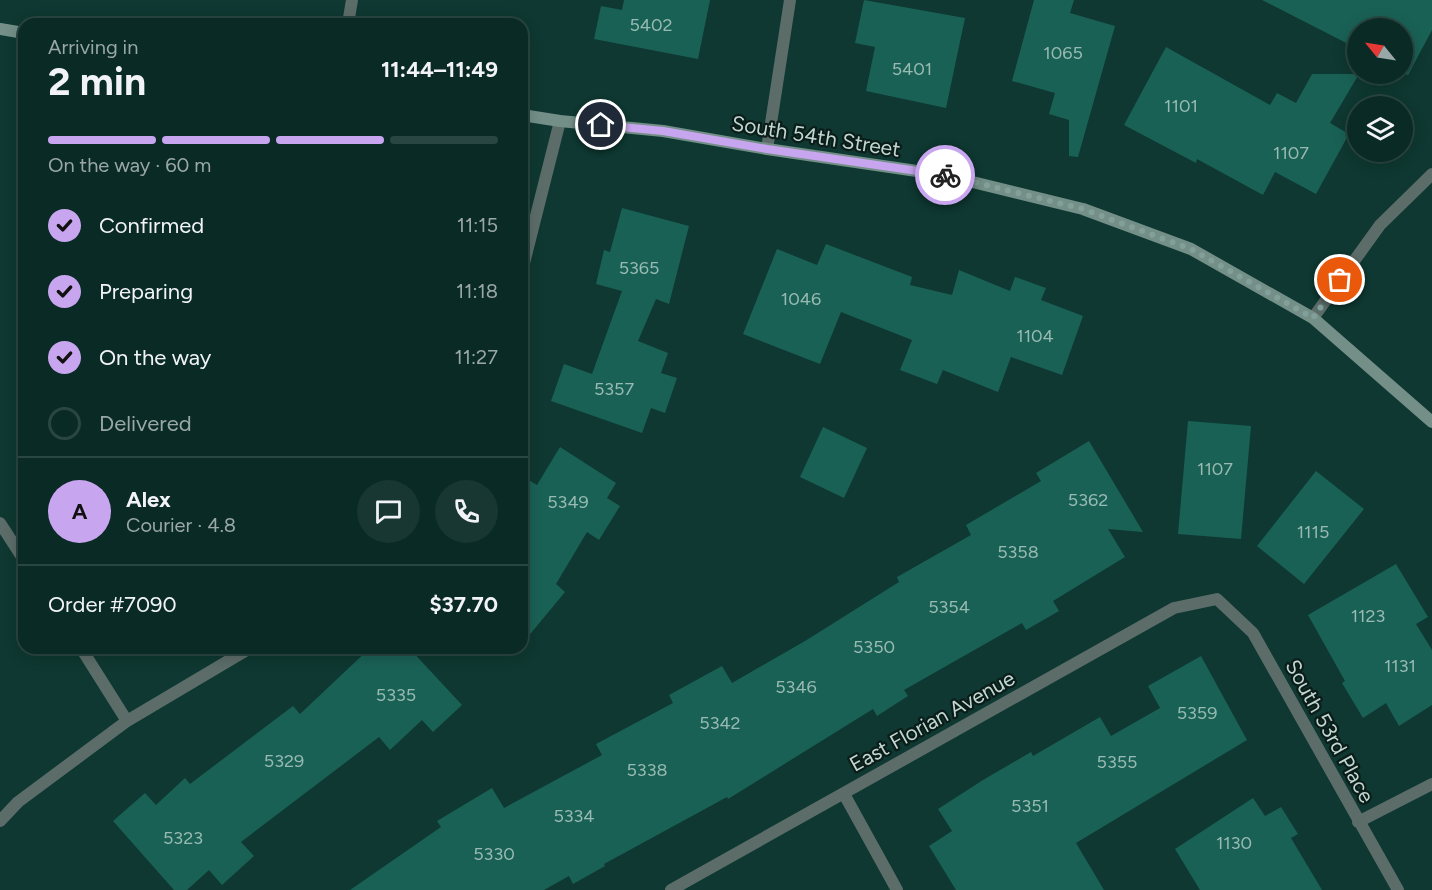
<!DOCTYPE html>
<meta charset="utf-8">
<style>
body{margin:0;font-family:Figtree,sans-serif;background:#183632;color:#f1f3f6;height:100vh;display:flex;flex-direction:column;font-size:22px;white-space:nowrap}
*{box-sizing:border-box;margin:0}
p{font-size:20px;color:#99a7a7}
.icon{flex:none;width:33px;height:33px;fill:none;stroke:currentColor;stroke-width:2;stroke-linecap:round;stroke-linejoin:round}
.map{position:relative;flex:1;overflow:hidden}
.details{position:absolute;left:18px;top:18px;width:510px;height:636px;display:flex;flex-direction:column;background:#0a2a25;border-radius:18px;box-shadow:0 3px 15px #0003,0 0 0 2px #2a4642}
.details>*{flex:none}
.needle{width:39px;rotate:300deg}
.fabs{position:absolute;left:1347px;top:18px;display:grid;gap:12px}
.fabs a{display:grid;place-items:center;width:66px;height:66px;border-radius:50%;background:#0a2a25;box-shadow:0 3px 15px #0003,0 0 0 2px #2a4642;font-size:30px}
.pin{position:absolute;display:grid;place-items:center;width:51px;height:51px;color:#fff;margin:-26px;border:3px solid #fff;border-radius:50%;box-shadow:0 2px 6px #0007}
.courier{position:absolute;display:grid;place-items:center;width:60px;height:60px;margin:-30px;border:4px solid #c8a6ef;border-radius:50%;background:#fff;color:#222;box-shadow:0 2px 8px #0007}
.summary em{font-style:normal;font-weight:700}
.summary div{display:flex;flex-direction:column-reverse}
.summary{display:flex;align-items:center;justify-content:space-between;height:102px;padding:0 30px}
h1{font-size:39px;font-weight:700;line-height:45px}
.bar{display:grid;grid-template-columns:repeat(4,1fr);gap:9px 6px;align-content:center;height:72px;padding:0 30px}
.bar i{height:8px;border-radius:4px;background:#2a4642}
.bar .active{background:#c8a6ef}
.bar p{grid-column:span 4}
.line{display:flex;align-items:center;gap:15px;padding:0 30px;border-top:2px solid #2a4642}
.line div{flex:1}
.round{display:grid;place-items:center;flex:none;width:63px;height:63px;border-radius:32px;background:#183632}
ol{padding:0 30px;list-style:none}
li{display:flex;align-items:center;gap:18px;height:66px}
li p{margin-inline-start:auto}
li .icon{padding:6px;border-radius:50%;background:#c8a6ef;color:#111;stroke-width:4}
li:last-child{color:#99a7a7}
li i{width:33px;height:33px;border:3px solid #2a4642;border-radius:50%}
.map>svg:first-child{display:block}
.building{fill:#1a6155}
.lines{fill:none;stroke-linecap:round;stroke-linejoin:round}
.street{stroke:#5c6d69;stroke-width:12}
.secondary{stroke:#738f88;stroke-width:12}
.done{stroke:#829f99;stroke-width:6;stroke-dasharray:0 10.8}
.route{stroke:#c8a6ef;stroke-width:8}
.labels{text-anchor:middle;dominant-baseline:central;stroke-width:4.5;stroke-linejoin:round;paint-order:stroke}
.number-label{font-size:18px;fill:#97bab2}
.street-label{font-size:21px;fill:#c1d7d1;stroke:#0b1c19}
</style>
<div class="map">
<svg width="1432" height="890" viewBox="0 0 1432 890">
<rect width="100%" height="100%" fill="#0e3831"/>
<!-- building -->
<g class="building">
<path d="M 624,0 L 710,0 L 698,59 L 594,39 L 601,6 L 622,10 Z"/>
<path d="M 864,0 L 965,18 L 946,108 L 866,91 L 875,47 L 855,43 Z"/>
<path d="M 1034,0 L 1074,0 L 1070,13 L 1115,26 L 1078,157 L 1069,156 L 1069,120 L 1049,114 L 1055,93 L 1012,81 Z"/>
<path d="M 1262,0 L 1432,0 L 1432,30 L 1408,75 L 1402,73 L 1402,28 L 1358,28 L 1358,49 Z"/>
<path d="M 1166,47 L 1270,105 L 1277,93 L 1296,103 L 1312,74 L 1359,74 L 1330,123 L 1349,134 L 1316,194 L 1275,172 L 1263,195 L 1197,159 L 1196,163 L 1124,125 Z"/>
<path d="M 622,208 L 689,226 L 669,304 L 656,299 L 638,341 L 668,353 L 661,373 L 677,378 L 665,413 L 651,408 L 642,433 L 551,401 L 564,364 L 592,374 L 622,291 L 596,284 L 604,250 L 610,252 Z"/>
<path d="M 826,244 L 912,277 L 910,285 L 952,295 L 959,270 L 1010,291 L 1015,277 L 1046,288 L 1041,300 L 1083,316 L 1062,375 L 1011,357 L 998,392 L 943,370 L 937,384 L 900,370 L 912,340 L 841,312 L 820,364 L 743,334 L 777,249 L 817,265 Z"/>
<path d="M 1188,421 L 1251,426 L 1241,539 L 1178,534 Z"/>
<path d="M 823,427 L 867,448 L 844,498 L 800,477 Z"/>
<path d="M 1089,441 L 1143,532 L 1108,529 L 1125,557 L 1053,601 L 1059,611 L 1026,630 L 1022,623 L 904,690 L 908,696 L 877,716 L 873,709 L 728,799 L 727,797 L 604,864 L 605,866 L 573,884 L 569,876 L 544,890 L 350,890 L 441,827 L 437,821 L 492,788 L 504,808 L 602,755 L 596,744 L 673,703 L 669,695 L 722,666 L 732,683 L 805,641 L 899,582 L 897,577 L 971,535 L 966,525 L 1041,481 L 1036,473 Z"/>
<path d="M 560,447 L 616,483 L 607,498 L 620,506 L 599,540 L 587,532 L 556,584 L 565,592 L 522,644 L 522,476 L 537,485 Z"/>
<path d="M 1316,471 L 1364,509 L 1304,584 L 1257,546 Z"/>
<path d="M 1396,564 L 1428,617 L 1416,624 L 1432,650 L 1432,705 L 1399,726 L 1386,703 L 1363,718 L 1342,683 L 1345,681 L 1308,615 Z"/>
<path d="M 370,648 L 409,648 L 462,705 L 433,732 L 422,720 L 390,750 L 379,737 L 241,842 L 254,856 L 222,885 L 209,870 L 187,890 L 174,890 L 113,821 L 145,793 L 156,805 L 185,778 L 190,784 L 293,706 L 300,714 Z"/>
<path d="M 1201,656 L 1247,740 L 1076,843 L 1104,890 L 956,890 L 929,846 L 952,831 L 938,809 L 983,780 L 1031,752 L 1033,756 L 1100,717 L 1111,736 L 1160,708 L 1148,686 Z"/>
<path d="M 1253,798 L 1265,816 L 1281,807 L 1298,834 L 1291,838 L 1322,890 L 1200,890 L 1175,849 Z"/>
</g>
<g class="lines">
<!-- street -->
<g class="street">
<path d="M 348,24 L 352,0"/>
<path d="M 767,149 L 790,0"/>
<path d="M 522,271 L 560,121"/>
<path d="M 1313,318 L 1380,225 L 1432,174"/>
<path d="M 0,523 L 24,560"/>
<path d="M 81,648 L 127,721"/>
<path d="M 844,794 L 897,890"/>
<path d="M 0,821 L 18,802 L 127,721 L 250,648"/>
<path d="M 1358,822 L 1432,784"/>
<path d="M 671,890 L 1174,608 L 1217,599 L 1253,633 L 1398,890"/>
</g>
<!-- secondary -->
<g class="secondary">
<path d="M 0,29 L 24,33"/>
<path d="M 522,115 L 560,121 L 663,131 L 767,149 L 944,175 L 1083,209 L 1191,249 L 1313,318 L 1432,422"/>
</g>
</g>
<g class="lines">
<!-- done -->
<path class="done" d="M 945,175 L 1083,209 L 1191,249 L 1313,318 L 1340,280"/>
<!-- route -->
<path class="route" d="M 601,125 L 663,131 L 767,149 L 945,175"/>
</g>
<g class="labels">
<!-- number labels -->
<g class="number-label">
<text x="651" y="25">5402</text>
<text x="1063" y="53">1065</text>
<text x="912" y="69">5401</text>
<text x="1181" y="106">1101</text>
<text x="1291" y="153">1107</text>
<text x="639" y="268">5365</text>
<text x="801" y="299">1046</text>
<text x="1035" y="336">1104</text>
<text x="614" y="389">5357</text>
<text x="1215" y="469">1107</text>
<text x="1088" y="500">5362</text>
<text x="568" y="502">5349</text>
<text x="1313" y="532">1115</text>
<text x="1018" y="552">5358</text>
<text x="949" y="607">5354</text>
<text x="1368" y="616">1123</text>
<text x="874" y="647">5350</text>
<text x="1400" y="666">1131</text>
<text x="796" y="687">5346</text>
<text x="396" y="695">5335</text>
<text x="1197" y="713">5359</text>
<text x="720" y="723">5342</text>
<text x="284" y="761">5329</text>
<text x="1117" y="762">5355</text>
<text x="647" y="770">5338</text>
<text x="1030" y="806">5351</text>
<text x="574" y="816">5334</text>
<text x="183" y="838">5323</text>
<text x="1234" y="843">1130</text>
<text x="494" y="854">5330</text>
</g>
<!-- street labels -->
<g class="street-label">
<text transform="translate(816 136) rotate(9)">South 54th Street</text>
<text transform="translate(932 721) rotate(-29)">East Florian Avenue</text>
<text transform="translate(1330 731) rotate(61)">South 53rd Place</text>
</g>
</g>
</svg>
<div class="fabs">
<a><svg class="needle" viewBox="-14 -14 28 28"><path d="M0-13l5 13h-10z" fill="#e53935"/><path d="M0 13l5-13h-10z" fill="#99a7a7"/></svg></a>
<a><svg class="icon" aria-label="layers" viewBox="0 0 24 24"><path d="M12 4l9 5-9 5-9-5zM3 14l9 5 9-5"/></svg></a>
</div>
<div class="pin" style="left:1340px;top:280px;background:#ea580c"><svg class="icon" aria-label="bag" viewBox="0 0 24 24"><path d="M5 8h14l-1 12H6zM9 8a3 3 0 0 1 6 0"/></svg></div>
<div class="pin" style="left:601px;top:125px;background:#1f2937"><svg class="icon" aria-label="home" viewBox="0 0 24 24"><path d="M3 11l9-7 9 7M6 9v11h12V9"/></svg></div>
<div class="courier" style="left:945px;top:175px"><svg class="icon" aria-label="bike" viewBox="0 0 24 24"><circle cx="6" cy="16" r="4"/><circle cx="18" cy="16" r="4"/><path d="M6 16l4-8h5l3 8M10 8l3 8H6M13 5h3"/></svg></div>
<section class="details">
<div class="summary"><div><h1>2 min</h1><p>Arriving in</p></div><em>11:44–11:49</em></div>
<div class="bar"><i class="active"></i><i class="active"></i><i class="active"></i><i></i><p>On the way · 60 m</p></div>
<ol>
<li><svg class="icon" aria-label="check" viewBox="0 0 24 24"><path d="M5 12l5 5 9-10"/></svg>Confirmed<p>11:15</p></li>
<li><svg class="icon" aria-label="check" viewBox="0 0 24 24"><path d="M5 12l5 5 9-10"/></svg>Preparing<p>11:18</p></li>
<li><svg class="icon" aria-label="check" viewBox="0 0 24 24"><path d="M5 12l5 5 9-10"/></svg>On the way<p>11:27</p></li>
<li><i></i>Delivered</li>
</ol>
<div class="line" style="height:108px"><b class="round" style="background:#c8a6ef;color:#111">A</b><div><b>Alex</b><p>Courier · 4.8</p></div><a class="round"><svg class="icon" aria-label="chat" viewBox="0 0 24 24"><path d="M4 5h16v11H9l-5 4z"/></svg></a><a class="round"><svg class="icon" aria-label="phone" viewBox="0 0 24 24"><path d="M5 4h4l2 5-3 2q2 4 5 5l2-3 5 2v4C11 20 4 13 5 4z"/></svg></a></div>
<div class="line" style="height:78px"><div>Order #7090</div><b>$37.70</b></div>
</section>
</div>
